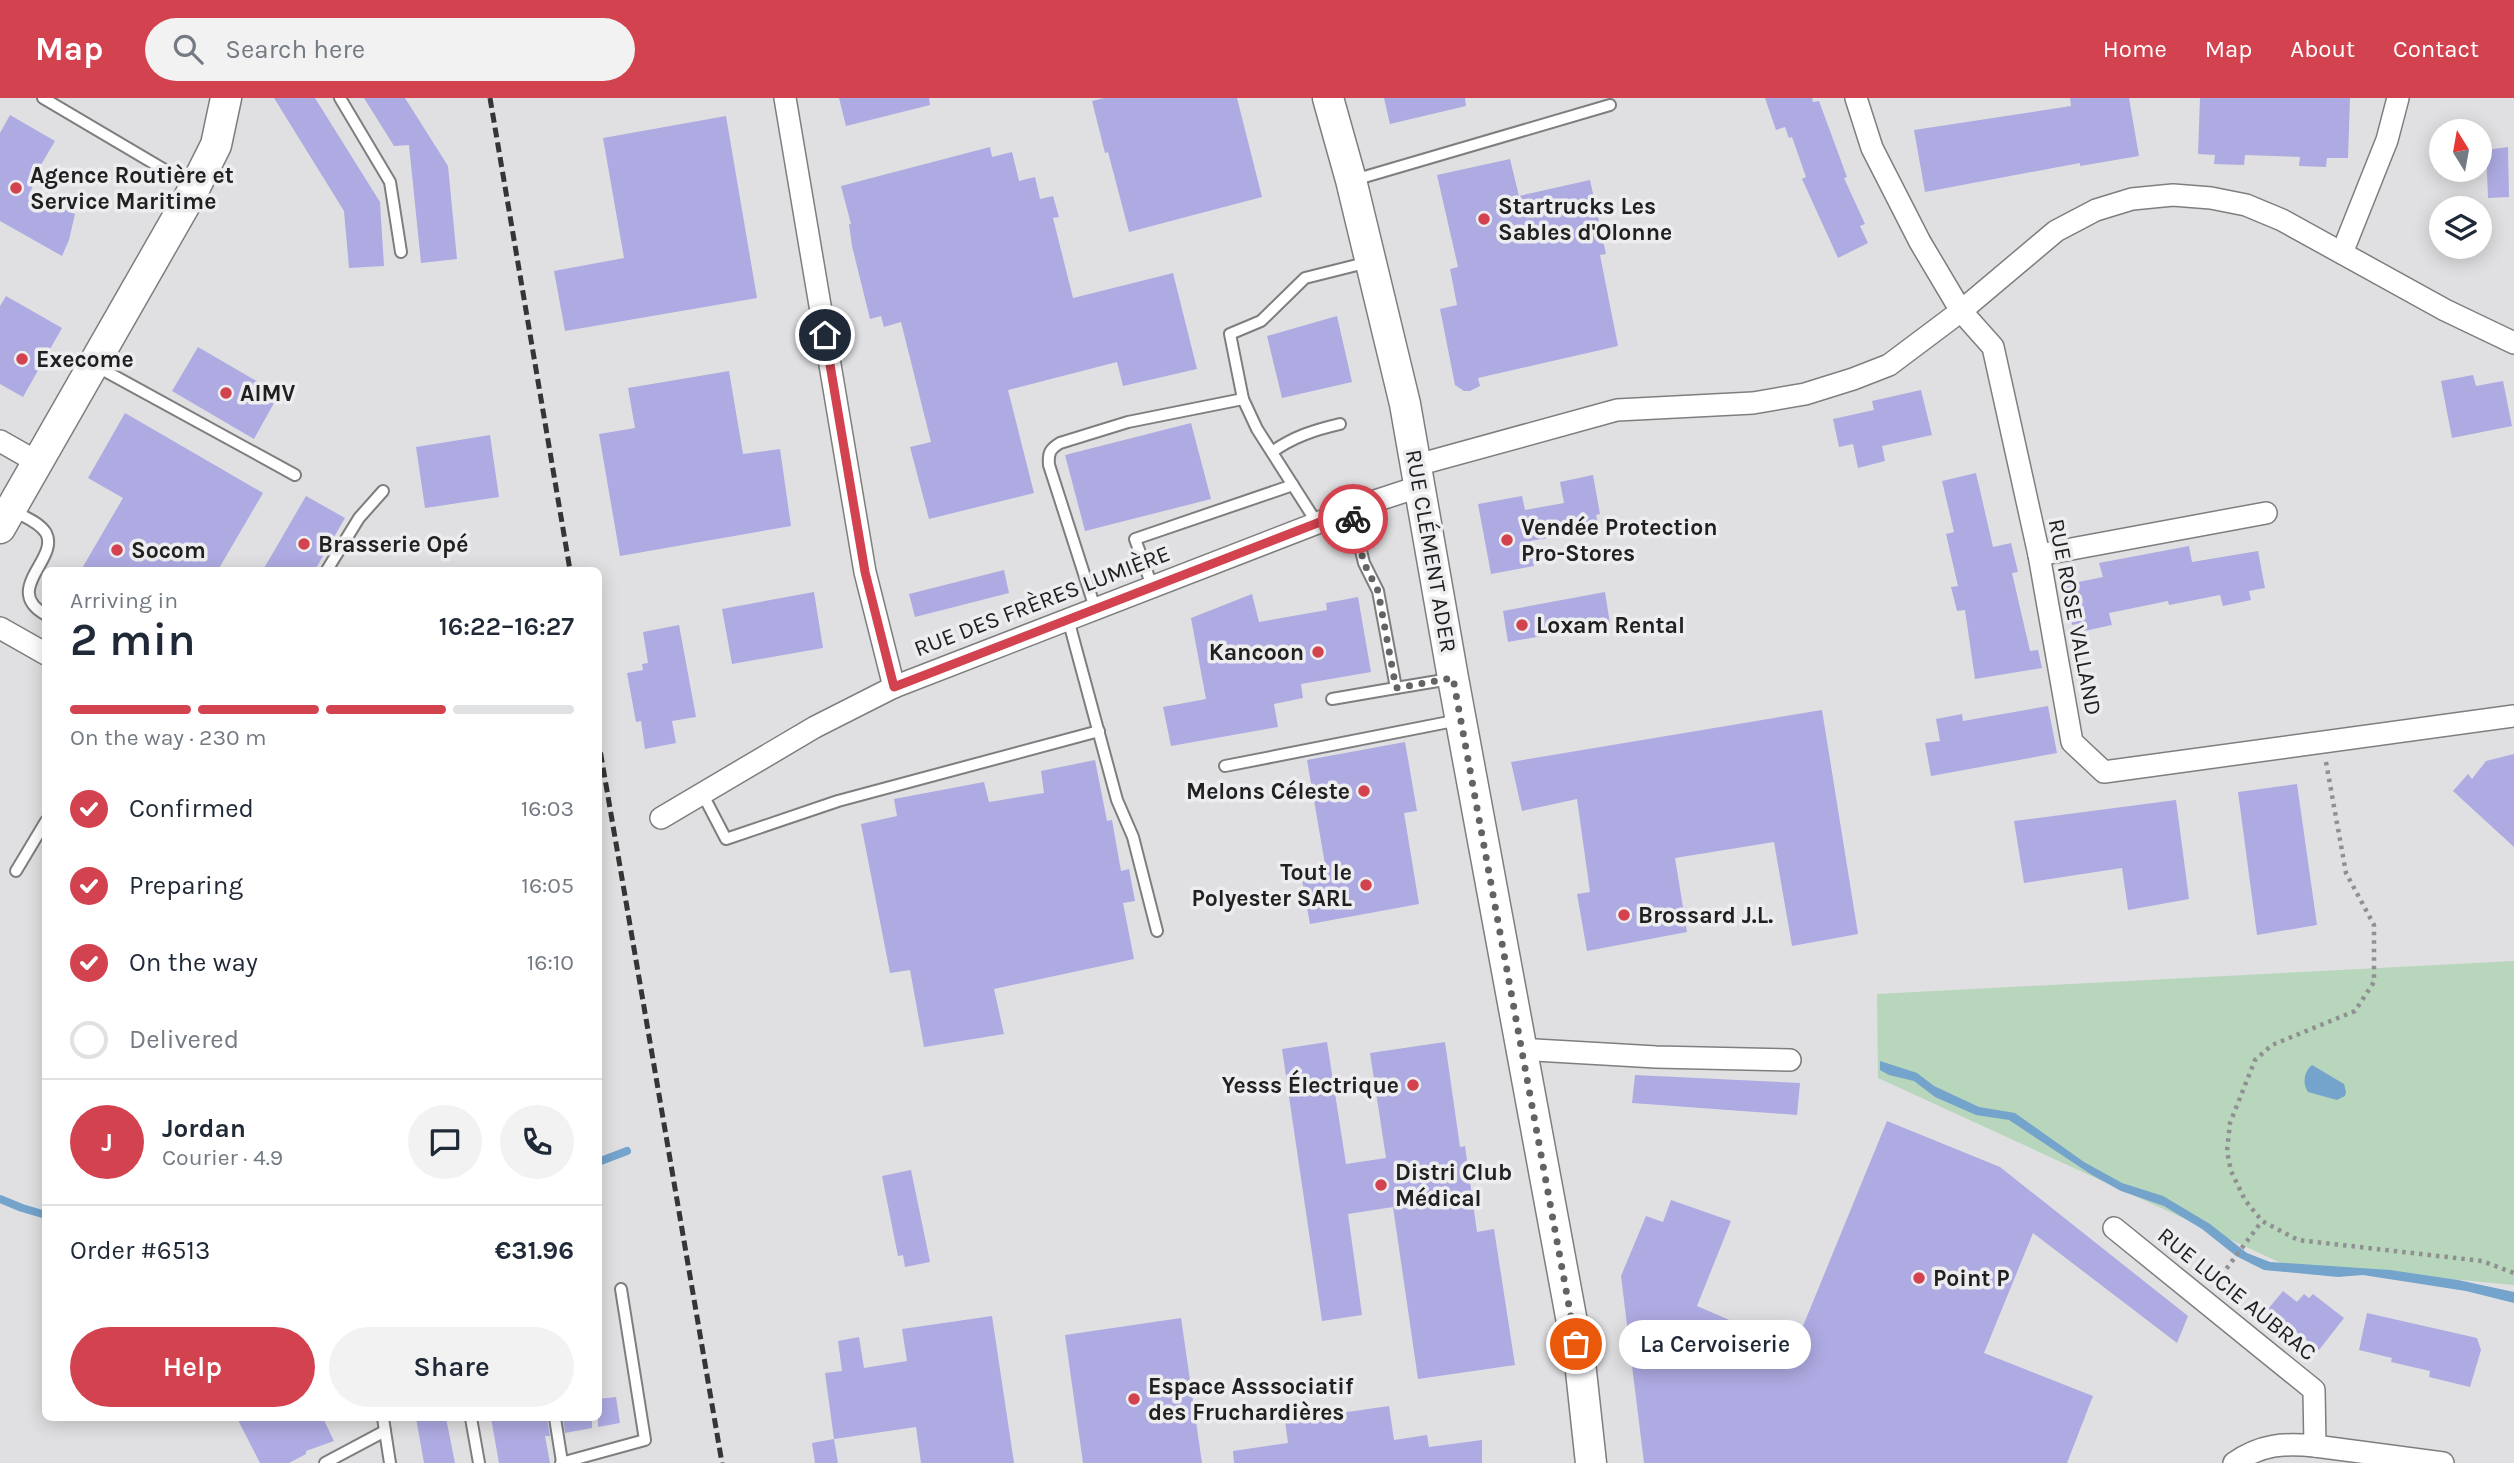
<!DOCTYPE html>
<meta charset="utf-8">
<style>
body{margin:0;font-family:Karla,sans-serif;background:#f2f2f3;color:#1f2937;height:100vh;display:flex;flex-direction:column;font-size:26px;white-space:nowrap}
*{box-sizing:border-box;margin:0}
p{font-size:23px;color:#747a83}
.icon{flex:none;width:38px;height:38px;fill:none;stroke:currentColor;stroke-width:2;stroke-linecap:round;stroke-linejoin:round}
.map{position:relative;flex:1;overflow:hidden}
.drawer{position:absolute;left:42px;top:469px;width:560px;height:854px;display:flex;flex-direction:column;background:#fff;border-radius:10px;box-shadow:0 4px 18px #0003}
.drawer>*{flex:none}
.needle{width:46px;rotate:349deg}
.controls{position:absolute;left:2429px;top:21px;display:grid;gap:14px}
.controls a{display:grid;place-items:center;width:63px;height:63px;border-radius:50%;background:#fff;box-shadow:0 4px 18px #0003;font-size:35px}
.pin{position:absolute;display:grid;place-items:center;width:60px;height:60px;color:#fff;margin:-30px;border:4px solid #fff;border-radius:50%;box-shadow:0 2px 7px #0007}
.courier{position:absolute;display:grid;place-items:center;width:70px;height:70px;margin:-35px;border:5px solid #d2424f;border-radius:50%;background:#fff;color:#222;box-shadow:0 2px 9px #0007}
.bubble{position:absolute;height:49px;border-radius:24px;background:#fff;box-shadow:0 4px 18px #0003;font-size:23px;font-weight:600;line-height:49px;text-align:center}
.overview em{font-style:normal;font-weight:600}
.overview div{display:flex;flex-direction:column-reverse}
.overview{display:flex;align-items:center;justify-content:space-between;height:119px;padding:0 28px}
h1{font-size:46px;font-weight:600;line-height:52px}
.bar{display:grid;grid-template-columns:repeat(4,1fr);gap:10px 7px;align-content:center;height:84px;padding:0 28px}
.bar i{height:9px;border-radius:5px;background:#e0e1e3}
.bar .active{background:#d2424f}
.bar p{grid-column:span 4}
.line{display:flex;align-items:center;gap:18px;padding:0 28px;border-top:2px solid #e0e1e3}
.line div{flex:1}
.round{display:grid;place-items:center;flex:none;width:74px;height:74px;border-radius:37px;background:#f2f2f3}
ol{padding:0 28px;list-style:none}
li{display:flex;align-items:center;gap:21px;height:77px}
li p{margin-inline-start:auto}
li .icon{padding:7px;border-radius:50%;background:#d2424f;color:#fff;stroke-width:4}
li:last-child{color:#747a83}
li i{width:38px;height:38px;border:4px solid #e0e1e3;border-radius:50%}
.action{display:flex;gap:14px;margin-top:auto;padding:14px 28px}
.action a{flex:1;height:80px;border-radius:42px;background:#d2424f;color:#fff;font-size:28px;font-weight:600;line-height:80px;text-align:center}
.action a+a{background:#f2f2f3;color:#1f2937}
header{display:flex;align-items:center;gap:42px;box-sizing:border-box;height:98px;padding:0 35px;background:#d2424f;color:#fff}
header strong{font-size:33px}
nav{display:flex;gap:38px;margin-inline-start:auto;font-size:24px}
.search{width:490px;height:63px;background:#f2f2f3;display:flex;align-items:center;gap:18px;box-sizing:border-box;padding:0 24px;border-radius:38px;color:#747a83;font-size:26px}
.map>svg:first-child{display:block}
.green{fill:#b7d6bc}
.water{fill:#74a3cc}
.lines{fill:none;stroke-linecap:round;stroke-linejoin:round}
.stream{stroke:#74a3cc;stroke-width:8}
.building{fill:#adabe2}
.lane-casing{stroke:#7e7e7f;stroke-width:14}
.street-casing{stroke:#7e7e7f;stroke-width:24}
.secondary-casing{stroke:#7e7e7f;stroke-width:33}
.path{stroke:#909092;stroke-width:4.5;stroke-dasharray:3.5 5;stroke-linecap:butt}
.lane{stroke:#fff;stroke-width:10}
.street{stroke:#fff;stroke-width:21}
.secondary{stroke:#fff;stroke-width:30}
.rail{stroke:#353536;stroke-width:5;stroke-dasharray:10 5;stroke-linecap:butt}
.done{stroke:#636365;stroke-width:7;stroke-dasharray:0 12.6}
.route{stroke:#d2424f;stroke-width:9}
.poi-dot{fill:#d2424f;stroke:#ededef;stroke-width:2.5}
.labels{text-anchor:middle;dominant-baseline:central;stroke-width:7;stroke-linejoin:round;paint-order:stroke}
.poi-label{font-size:23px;font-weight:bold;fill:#202021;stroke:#ededef;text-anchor:start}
.street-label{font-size:23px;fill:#202021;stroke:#ededef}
</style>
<header>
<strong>Map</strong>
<div class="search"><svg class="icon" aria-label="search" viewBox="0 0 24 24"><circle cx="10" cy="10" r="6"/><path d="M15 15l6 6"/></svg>Search here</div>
<nav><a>Home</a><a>Map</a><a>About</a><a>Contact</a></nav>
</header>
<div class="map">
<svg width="2514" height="1365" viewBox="0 0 2514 1365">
<rect width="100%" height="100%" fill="#e0e0e2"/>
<!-- green -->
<path class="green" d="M 2514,863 L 2514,1187 L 2281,1165 L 1878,980 L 1877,896 Z"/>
<!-- water -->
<g class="water">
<path d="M 1880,963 L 1917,975 L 1934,988 L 1979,1009 L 2015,1015 L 2084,1064 L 2122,1085 L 2163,1098 L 2210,1126 L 2247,1155 L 2270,1164 L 2390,1172 L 2458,1182 L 2514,1194 L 2514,1205 L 2466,1193 L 2363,1177 L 2338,1179 L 2264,1172 L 2236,1158 L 2202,1131 L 2164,1108 L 2121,1093 L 2092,1077 L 2009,1022 L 1976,1017 L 1935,999 L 1914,983 L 1889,977 L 1880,972 Z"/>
<path d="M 2312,967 L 2344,986 L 2346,994 L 2345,998 L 2337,1002 L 2308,994 C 2302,986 2304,973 2312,967 Z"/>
</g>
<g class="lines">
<!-- stream -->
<g class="stream">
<path d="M 598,1064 L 627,1053"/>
<path d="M 0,1101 L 22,1110 L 46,1117"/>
</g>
</g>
<!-- building -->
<g class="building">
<path d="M 274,0 L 315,0 L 380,104 L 384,168 L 349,170 L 344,113 Z"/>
<path d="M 364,0 L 405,0 L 448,68 L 457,161 L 421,165 L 409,47 L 394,48 Z"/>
<path d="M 839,0 L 929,0 L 930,7 L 846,28 Z"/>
<path d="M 1104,0 L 1237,0 L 1262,99 L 1129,134 L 1108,54 L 1105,55 L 1092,3 Z"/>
<path d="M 1384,0 L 1465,0 L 1466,8 L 1390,26 Z"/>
<path d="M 1765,0 L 1812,0 L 1813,4 L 1819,3 L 1847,79 L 1844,80 L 1865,126 L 1860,128 L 1868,145 L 1838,160 L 1802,81 L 1806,79 L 1792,39 L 1789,40 L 1785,29 L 1776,32 Z"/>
<path d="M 2070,0 L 2129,0 L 2139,58 L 2080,68 L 2080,65 L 1925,94 L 1914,32 L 2071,8 Z"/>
<path d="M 2200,0 L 2350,0 L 2348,60 L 2327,60 L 2326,69 L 2299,68 L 2300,59 L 2245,57 L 2244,67 L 2214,66 L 2215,57 L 2198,56 Z"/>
<path d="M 10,17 L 55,43 L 32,82 L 35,84 L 29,96 L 75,116 L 69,142 L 62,158 L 0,123 L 0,35 Z"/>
<path d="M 726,18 L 757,200 L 565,233 L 554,173 L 624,160 L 603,40 Z"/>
<path d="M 990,49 L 992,59 L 1012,54 L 1019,83 L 1035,79 L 1040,101 L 1053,98 L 1059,119 L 1053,120 L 1073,200 L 1173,175 L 1197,271 L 1123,288 L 1117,264 L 1008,292 L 1034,395 L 929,421 L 910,349 L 931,344 L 901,224 L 884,229 L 881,218 L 870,221 L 852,148 L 849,126 L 851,126 L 841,88 Z"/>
<path d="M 2508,49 L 2509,99 L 2488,100 L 2486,52 Z"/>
<path d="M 1510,61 L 1519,98 L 1590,82 L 1606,156 L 1600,157 L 1618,248 L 1478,280 L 1480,288 L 1470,293 L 1464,293 L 1455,287 L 1440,211 L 1457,207 L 1450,171 L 1458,169 L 1437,77 Z"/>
<path d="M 6,198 L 62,230 L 23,299 L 0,286 L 0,208 Z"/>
<path d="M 1337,218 L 1352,284 L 1282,300 L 1267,238 Z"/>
<path d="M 198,249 L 279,296 L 254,341 L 172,293 Z"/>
<path d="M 729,273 L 743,356 L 780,351 L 791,428 L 620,458 L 599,336 L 635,330 L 628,290 Z"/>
<path d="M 2473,277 L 2476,288 L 2503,283 L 2512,328 L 2452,340 L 2441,283 Z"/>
<path d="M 1921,292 L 1932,337 L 1882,348 L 1885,363 L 1858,370 L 1853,346 L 1839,349 L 1833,321 L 1874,312 L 1872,303 Z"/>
<path d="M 125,315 L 263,395 L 218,472 L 81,472 L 123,400 L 88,380 Z"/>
<path d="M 1191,325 L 1211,401 L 1085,433 L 1065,357 Z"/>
<path d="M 490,337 L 499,399 L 425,410 L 416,349 Z"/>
<path d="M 1976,375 L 1993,449 L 2011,445 L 2018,474 L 2012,475 L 2030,553 L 2038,552 L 2042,570 L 1975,581 L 1965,512 L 1957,513 L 1951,489 L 1958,488 L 1946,436 L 1954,434 L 1942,383 Z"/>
<path d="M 1593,377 L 1600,416 L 1596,417 L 1599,431 L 1530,443 L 1534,468 L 1491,476 L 1478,406 L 1522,398 L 1525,412 L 1564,405 L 1560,384 Z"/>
<path d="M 306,398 L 345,420 L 315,472 L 263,472 Z"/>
<path d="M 2189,448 L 2192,464 L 2258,453 L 2265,490 L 2249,493 L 2251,502 L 2223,508 L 2220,497 L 2169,507 L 2168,503 L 2109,515 L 2112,527 L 2084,533 L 2083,525 L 2072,527 L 2064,487 L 2103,479 L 2099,465 Z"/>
<path d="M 1004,472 L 1009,495 L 915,519 L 909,496 Z"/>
<path d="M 814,494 L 823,550 L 732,566 L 722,511 Z"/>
<path d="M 1605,494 L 1610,526 L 1508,544 L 1503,513 Z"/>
<path d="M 1252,496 L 1259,524 L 1327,512 L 1326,505 L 1358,499 L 1371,574 L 1301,586 L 1303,600 L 1274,606 L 1278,629 L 1171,648 L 1163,609 L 1206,601 L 1191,520 Z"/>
<path d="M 679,527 L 696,619 L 672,623 L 676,645 L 645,651 L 641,623 L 636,624 L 627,575 L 643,572 L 642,566 L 648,565 L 643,534 Z"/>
<path d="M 2048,608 L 2057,655 L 1931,678 L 1925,645 L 1940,643 L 1936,621 L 1962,616 L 1963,623 Z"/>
<path d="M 1822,612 L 1858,836 L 1792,848 L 1774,744 L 1675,760 L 1687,834 L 1587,853 L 1577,796 L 1590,794 L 1577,701 L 1522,713 L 1511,664 Z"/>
<path d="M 1405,644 L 1417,713 L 1404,715 L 1419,806 L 1310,826 L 1300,771 L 1325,766 L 1307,662 Z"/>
<path d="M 2514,656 L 2514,749 L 2453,693 L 2468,676 L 2472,681 L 2486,663 Z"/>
<path d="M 1095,662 L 1107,723 L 1112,722 L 1121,773 L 1129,771 L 1135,803 L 1123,805 L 1134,861 L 994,891 L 1004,936 L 924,949 L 910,872 L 890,875 L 861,726 L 897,718 L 894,701 L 984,684 L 989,704 L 1044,695 L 1041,673 Z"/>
<path d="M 2297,686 L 2317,827 L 2257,837 L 2238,694 Z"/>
<path d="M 2176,702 L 2189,801 L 2128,812 L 2122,770 L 2024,785 L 2014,723 Z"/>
<path d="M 1327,944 L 1346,1066 L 1386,1060 L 1370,955 L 1445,944 L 1460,1049 L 1465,1048 L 1477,1134 L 1494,1131 L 1515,1267 L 1418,1281 L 1393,1109 L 1348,1116 L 1362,1217 L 1322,1223 L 1282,951 Z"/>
<path d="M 1635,977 L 1800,985 L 1797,1017 L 1632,1005 Z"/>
<path d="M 1887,1023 L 2000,1069 L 2188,1218 L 2177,1245 L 2033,1135 L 1984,1255 L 2093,1298 L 2067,1365 L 1644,1365 L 1621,1178 L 1646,1118 L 1663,1124 L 1671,1102 L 1731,1123 L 1697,1208 L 1794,1250 Z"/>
<path d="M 911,1072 L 930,1164 L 905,1169 L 903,1157 L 898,1158 L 882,1078 Z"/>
<path d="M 2283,1193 L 2297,1204 L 2304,1196 L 2309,1200 L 2313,1196 L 2344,1220 L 2319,1252 L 2268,1211 Z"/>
<path d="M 2367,1215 L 2477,1240 L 2481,1252 L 2470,1289 L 2429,1279 L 2430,1273 L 2391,1264 L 2392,1260 L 2359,1252 Z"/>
<path d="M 992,1218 L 1014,1365 L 921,1365 L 916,1329 L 834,1341 L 825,1275 L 842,1273 L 838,1243 L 859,1239 L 864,1270 L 907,1263 L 902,1231 Z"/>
<path d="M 1181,1220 L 1202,1365 L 1083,1365 L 1065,1237 Z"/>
<path d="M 616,1299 L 620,1325 L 598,1329 L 598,1301 Z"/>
<path d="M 1389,1308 L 1394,1342 L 1427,1337 L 1429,1349 L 1482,1342 L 1482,1365 L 1234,1365 L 1233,1353 L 1288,1345 L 1285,1323 Z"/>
<path d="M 237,1320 L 323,1320 L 334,1343 L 306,1353 L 306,1356 L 289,1365 L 260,1365 Z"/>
<path d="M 416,1320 L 446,1320 L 455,1365 L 424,1365 Z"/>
<path d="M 491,1320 L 547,1320 L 550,1338 L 545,1338 L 550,1365 L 499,1365 Z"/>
<path d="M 563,1320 L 592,1320 L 592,1330 L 565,1335 Z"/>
<path d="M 834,1341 L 838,1365 L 815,1365 L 812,1345 Z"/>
</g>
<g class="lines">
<!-- lane casing -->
<g class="lane-casing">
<g id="lane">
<path d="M 43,0 L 192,88"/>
<path d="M 340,0 L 390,84 L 401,154"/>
<path d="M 1354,82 L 1610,7"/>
<path d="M 96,268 L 295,377"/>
<path d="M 1272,354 C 1293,339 1314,332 1340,326"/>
<path d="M 1351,412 L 1364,465 L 1378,493 L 1396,590 L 1450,581"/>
<path d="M 14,413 C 24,419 39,424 46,435 C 60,461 1,492 46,517"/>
<path d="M 1317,425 L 1257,331 L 1243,301 L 1230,236 L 1261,223 L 1305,180 L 1369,164"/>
<path d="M 327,472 L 359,420 L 383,393"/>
<path d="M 1152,488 L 1135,441 L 1293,387"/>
<path d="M 1095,510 L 1049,367 C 1048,355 1050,351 1060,345 L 1128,324 L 1243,301"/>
<path d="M 1068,521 L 1117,702 L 1133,739 L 1157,833"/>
<path d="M 1332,601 L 1396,590"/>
<path d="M 1225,668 L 1459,622"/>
<path d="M 702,695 L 726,741 L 838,703 L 1099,633"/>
<path d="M 16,773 L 46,723"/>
<path d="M 383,1320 L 390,1365"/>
<path d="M 471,1320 L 479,1365"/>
<path d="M 555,1320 L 562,1364"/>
<path d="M 325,1365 L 385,1333"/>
<path d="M 561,1365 L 645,1342 L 621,1191"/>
</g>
</g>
<!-- street casing -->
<g class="street-casing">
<g id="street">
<path d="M 785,0 L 865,474 L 894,589"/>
<path d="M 1856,0 L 1872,50 L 1920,144 L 1961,213 L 1993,249 L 2039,457 L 2072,644 L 2104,674 L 2514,618"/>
<path d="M 2342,155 L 2387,42 L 2398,0"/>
<path d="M 0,343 L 37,364"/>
<path d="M 1417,367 L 1617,312 L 1753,305 L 1805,296 L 1853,281 L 1889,267 L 1961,213 L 2056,133 L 2096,112 L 2132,101 L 2173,97 L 2211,100 L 2246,107 L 2282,122 L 2445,212 L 2514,245"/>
<path d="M 2039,457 L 2266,415"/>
<path d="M 0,530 L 46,556"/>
<path d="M 661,720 L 815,629 L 894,589 L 1369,405 L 1421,388"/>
<path d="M 1522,954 L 1535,952 L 1656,959 L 1790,962"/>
<path d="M 2114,1130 L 2314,1292 L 2315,1348 L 2443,1365"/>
<path d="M 2234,1365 C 2261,1346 2284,1345 2315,1348"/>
</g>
</g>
<!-- secondary casing -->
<g class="secondary-casing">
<g id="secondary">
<path d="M 1328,0 L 1351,82 L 1405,306 L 1453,580 L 1581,1273 L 1591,1365"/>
<path d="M 0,430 L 195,89 L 216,47 L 226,0"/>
</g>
</g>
<!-- path -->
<g class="path">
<path d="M 2326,664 L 2346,775 L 2374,827 L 2374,884 L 2355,913 L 2272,947 L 2255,962 L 2230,1025 L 2227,1053 L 2231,1073 L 2245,1102 L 2262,1123 L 2298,1142 L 2482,1163 L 2514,1175"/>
<path d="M 2220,1184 L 2218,1182 L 2262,1123"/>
</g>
<!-- lane -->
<use href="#lane" class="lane"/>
<!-- street -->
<use href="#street" class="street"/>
<!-- secondary -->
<use href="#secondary" class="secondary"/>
<!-- rail -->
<g class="rail">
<path d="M 490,0 L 570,472"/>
<path d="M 598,640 L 722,1365"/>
</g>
</g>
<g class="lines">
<!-- done -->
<path class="done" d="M 1353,421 L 1364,465 L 1378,493 L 1396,590 L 1453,580 L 1576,1246"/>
<!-- route -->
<path class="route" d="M 825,237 L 865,474 L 894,589 L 1351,412 L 1353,421"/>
</g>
<!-- markers -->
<g class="poi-dot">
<circle cx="16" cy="90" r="7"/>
<circle cx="1484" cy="121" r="7"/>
<circle cx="22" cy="261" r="7"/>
<circle cx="226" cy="295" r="7"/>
<circle cx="1507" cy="442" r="7"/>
<circle cx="304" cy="446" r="7"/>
<circle cx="117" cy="452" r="7"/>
<circle cx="1522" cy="527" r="7"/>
<circle cx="1318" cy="554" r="7"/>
<circle cx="1364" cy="693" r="7"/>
<circle cx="1366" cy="787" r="7"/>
<circle cx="1624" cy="817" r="7"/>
<circle cx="1413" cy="987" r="7"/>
<circle cx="1381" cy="1087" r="7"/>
<circle cx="1919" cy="1180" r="7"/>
<circle cx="1134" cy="1301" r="7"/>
</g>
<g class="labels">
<!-- poi labels -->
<g class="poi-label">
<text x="30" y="77">Agence Routière et<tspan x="30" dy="26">Service Maritime</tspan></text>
<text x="1498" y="108">Startrucks Les<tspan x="1498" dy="26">Sables d'Olonne</tspan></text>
<text x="36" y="261">Execome</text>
<text x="240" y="295">AIMV</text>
<text x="1521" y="429">Vendée Protection<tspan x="1521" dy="26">Pro-Stores</tspan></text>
<text x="318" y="446">Brasserie Opé</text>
<text x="131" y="452">Socom</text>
<text x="1536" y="527">Loxam Rental</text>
<text x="1304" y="554" text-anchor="end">Kancoon</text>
<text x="1350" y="693" text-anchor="end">Melons Céleste</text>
<text x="1352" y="774" text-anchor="end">Tout le<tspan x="1352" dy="26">Polyester SARL</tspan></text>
<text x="1638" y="817">Brossard J.L.</text>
<text x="1399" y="987" text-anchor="end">Yesss Électrique</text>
<text x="1395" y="1074">Distri Club<tspan x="1395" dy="26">Médical</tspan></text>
<text x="1933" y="1180">Point P</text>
<text x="1148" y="1288">Espace Asssociatif<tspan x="1148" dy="26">des Fruchardières</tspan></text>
</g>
<!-- street labels -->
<g class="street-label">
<text transform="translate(1431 453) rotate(80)">RUE CLÉMENT ADER</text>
<text transform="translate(1042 503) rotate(-21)">RUE DES FRÈRES LUMIÈRE</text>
<text transform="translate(2075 519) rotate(79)">RUE ROSE VALLAND</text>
<text transform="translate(2237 1196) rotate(39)">RUE LUCIE AUBRAC</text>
</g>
</g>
</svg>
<div class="controls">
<a><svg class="needle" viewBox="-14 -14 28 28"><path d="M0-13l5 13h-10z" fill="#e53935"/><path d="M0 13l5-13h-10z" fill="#747a83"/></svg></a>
<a><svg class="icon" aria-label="layers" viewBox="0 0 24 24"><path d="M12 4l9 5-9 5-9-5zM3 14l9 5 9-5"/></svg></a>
</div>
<div class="pin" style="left:1576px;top:1246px;background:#ea580c"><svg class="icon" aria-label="bag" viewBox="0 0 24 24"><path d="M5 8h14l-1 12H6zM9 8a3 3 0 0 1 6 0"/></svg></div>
<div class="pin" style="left:825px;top:237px;background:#1f2937"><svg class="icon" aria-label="home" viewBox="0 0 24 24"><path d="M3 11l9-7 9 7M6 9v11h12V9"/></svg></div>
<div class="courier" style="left:1353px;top:421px"><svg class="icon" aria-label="bike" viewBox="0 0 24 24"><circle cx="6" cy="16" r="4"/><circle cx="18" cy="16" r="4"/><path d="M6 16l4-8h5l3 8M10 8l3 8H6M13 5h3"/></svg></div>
<div class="bubble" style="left:1619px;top:1222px;width:192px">La Cervoiserie</div>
<section class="drawer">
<div class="overview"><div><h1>2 min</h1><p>Arriving in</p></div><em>16:22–16:27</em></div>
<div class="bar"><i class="active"></i><i class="active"></i><i class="active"></i><i></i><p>On the way · 230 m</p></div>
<ol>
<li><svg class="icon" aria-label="check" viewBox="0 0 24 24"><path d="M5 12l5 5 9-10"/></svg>Confirmed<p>16:03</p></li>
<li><svg class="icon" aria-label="check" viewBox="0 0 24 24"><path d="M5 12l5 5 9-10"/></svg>Preparing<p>16:05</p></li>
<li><svg class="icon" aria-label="check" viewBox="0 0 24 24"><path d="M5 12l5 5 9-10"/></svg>On the way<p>16:10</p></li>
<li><i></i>Delivered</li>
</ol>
<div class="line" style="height:126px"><b class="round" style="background:#d2424f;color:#fff">J</b><div><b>Jordan</b><p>Courier · 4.9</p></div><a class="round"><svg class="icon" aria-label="chat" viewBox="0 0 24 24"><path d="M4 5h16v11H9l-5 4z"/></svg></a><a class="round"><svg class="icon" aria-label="phone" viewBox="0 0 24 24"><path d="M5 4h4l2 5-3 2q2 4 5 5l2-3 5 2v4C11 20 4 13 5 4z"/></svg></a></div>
<div class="line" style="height:91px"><div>Order #6513</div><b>€31.96</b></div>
<div class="action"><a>Help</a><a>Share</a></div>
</section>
</div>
